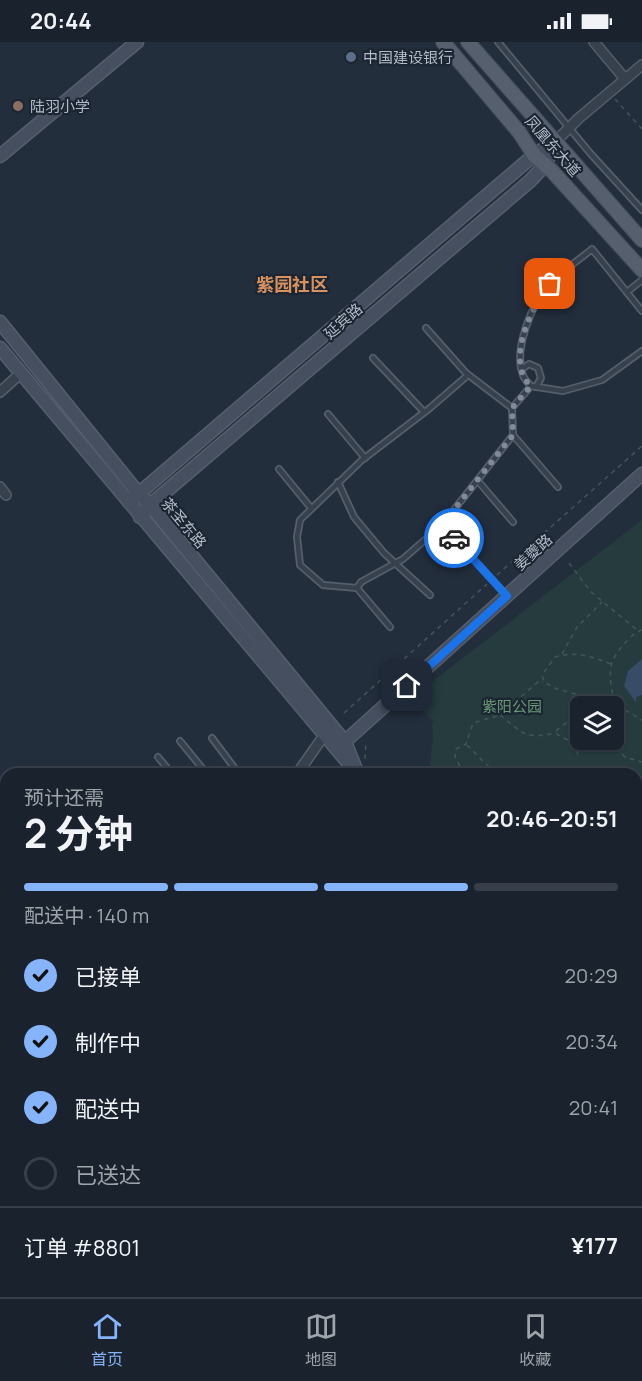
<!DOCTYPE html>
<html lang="zh">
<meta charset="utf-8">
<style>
body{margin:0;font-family:Manrope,"Noto Sans SC",sans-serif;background:#232a36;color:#f1f3f6;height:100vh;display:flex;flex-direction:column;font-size:22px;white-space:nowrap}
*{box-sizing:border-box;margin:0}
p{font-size:20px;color:#9fa4aa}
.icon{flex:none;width:33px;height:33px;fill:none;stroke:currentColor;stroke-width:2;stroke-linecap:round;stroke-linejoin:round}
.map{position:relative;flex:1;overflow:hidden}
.drawer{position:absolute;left:0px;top:726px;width:642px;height:530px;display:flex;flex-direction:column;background:#1a222e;border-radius:18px 18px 0 0;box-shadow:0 2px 4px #0004,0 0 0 2px #383f4a}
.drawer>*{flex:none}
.fabs{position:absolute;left:570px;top:654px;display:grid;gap:12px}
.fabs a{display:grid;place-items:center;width:54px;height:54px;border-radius:9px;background:#1a222e;box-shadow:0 2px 4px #0004,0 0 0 2px #383f4a;font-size:30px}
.pin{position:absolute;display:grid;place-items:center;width:51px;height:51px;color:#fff;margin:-26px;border-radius:12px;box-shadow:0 3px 9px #0006}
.courier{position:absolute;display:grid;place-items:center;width:60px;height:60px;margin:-30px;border:4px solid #1a73e8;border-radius:50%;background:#fff;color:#222;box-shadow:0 2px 8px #0007}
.headline em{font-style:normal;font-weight:700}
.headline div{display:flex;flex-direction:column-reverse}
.headline{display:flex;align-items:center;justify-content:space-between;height:102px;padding:0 24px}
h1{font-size:39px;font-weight:700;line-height:45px}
.bar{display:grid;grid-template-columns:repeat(4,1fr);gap:9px 6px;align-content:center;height:72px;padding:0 24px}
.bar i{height:8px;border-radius:4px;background:#383f4a}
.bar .on{background:#86b4fa}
.bar p{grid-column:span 4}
.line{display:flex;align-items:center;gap:15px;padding:0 24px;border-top:2px solid #383f4a}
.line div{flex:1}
ol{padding:0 24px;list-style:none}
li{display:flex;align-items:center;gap:18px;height:66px}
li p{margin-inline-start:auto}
li .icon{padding:6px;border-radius:50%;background:#86b4fa;color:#111;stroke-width:4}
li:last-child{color:#9fa4aa}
li i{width:33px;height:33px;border:3px solid #383f4a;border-radius:50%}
.status{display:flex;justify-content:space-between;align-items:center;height:42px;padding:0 30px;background:#1a222e;direction:ltr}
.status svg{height:16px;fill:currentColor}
.dock{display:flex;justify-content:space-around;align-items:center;height:84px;border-top:2px solid #383f4a;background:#1a222e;font-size:16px;color:#9fa4aa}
.dock a{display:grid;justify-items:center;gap:3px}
.dock .on{color:#86b4fa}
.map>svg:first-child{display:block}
.green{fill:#253b3e;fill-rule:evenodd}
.water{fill:#384c67}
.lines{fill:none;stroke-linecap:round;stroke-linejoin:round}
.lane-casing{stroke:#555e6b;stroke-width:8}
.street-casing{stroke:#555e6b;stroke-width:12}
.secondary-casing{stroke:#555e6b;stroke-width:15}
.primary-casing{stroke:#404956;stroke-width:16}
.path{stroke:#405758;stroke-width:1.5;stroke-dasharray:4.5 4.5;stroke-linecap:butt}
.lane{stroke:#37404d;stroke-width:4.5}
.street{stroke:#37404d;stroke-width:9}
.secondary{stroke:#454f60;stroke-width:12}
.primary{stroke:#555f6d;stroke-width:14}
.done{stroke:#808a98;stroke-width:6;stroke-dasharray:0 10.8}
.route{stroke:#1a73e8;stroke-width:8}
.service-dot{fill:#5c6f8a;stroke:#1c2532;stroke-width:2}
.education-dot{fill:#8d6e63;stroke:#1c2532;stroke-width:2}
.labels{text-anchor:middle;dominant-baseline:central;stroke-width:4.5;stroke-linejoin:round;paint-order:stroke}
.poi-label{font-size:15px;fill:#b2bbc9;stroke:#1c2532;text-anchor:start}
.street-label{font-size:15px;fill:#b2bbc9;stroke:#1c2532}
.park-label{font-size:15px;fill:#699a74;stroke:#1c2532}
.quarter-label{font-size:18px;font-weight:bold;fill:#d7925f;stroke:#1c2532}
</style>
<div class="status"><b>20:44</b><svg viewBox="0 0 49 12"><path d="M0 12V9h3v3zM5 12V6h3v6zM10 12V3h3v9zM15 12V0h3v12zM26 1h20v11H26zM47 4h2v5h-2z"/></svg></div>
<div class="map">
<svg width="642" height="1255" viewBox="0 0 642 1255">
<rect width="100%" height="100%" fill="#232e3d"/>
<!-- green -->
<g class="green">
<path d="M 642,478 L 642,983 L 636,975 L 636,732 L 429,732 L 433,694 L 432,682 L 434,680 L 411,656 ZM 580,664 L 614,664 L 614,698 L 580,698 Z"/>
<path d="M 0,1237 L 6,1243 L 6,1250 L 12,1250 L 18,1255 L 2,1255 L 0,1253 Z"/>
</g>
<!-- water -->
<path class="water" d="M 642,617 L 642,653 L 636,655 L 636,660 L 624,644 L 628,629 Z"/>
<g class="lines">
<!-- lane casing -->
<g class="lane-casing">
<g id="lane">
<path d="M 498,0 L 590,111 L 642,168"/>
<path d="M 627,250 L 642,238"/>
<path d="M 642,269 L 592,207 C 578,219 561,229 549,243 C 532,261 513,308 523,333 C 524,337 528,341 531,344 L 563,349 L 602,338 L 642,309"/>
<path d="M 426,286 L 466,331 L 512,366"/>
<path d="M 373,316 L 424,370"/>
<path d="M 522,327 L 529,322 L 538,326 L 541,336 L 536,345"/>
<path d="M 328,372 L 365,416"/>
<path d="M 513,393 L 558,445"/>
<path d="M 279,427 L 311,466"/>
<path d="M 478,439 L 513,480"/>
<path d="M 338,440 L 354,475 L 384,511 L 430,553"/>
<path d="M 442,483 L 507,554"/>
<path d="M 357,546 L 323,543 L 300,523 L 297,495 L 300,478 L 362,418 L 430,366 L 468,333"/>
<path d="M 390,585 L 357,546 L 361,540 L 403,517 L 442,483 L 513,393 L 512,366 L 531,344"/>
<path d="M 212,696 L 239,732"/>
<path d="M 180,699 L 207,732"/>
<path d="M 158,715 L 172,732"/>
<path d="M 0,957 L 6,951"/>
<path d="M 0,1097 L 6,1090"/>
<path d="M 0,1104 L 6,1110"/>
<path d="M 0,1200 L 6,1206"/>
<path d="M 52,1250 L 58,1255"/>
<path d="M 86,1255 L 91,1250"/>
</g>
</g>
<!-- street casing -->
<g class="street-casing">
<g id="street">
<path d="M 594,0 L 625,37"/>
<path d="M 555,100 L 579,76 L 642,23"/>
<path d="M 0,350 L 21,331"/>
<path d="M 0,445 L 6,453"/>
<path d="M 297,732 L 325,692"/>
<path d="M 636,1173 L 642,1181"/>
<path d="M 137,1250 L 143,1255"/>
<path d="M 263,1250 L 268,1255"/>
<path d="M 430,1250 L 435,1255"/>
<path d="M 575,1250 L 580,1255"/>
<path d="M 94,1255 L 100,1250"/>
</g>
</g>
<!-- secondary casing -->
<g class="secondary-casing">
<g id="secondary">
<path d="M 0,114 L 137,0"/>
<path d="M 0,280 L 139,452 L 150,463 L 345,700 L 357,730"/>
<path d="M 0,306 L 350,723"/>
<path d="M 129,460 L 534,113 L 555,100"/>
<path d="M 140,475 L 150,463 L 530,139 L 545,123 L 555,100"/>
<path d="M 340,704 L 642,432"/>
<path d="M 636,1041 L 642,1048"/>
<path d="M 636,1059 L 642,1066"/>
</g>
</g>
<!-- primary casing -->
<g class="primary-casing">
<g id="primary">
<path d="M 443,0 L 519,90 L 534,113 L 552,129 L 642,228"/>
<path d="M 468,0 L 642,198"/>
<path d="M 0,1220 L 6,1226"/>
<path d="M 29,1250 L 34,1255"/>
</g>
</g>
<!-- path -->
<g class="path">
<path d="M 615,57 L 642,87"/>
<path d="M 569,521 L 591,550 L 637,588"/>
<path d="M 497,533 L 642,404"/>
<path d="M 642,588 C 632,590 612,614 611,624 C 609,637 612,651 616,663 L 642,678"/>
<path d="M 562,612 L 577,585 L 602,560"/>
<path d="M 611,622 C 590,614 576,609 555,615 L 542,633 L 544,640 L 557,647 L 616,663"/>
<path d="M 584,664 L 588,659 L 593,656"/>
<path d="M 344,671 L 487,542"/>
<path d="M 500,673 C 523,691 524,698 555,691 L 573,701 L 578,712 L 593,704 L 614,704 L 625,715 L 642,720"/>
<path d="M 556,689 C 563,681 573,679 580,671"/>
<path d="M 467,703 L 496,732"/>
<path d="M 365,717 L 366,700"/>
<path d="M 464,732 L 455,715 L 456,707 L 466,702 L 473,681 L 500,673 L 539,639 L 543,640"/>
<path d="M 636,757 L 642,752"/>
<path d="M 636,811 L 642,808"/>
<path d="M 636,825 L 642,824"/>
<path d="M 636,867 L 642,867"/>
<path d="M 636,916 L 642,913"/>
<path d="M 636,946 L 642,946"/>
<path d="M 636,1196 L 642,1191"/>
<path d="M 519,1250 L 526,1255"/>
<path d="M 602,1255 L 606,1251"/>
</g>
<!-- lane -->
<use href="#lane" class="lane"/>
<!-- street -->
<use href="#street" class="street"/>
<!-- secondary -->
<use href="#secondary" class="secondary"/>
<!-- primary -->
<use href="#primary" class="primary"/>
</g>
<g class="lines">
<!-- done -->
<path class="done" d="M 454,496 L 442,483 L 513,393 L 512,366 L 531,344 C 528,341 524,337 523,333 C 512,305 533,263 550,242"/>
<!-- route -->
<path class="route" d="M 407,644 L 507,554 L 454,496"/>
</g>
<!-- markers -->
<circle class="service-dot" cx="351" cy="15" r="6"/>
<circle class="education-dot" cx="18" cy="64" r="6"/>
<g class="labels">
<!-- poi labels -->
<g class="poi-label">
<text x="363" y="15">中国建设银行</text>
<text x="30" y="64">陆羽小学</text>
</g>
<!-- street labels -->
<g class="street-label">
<text transform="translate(553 104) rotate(49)">凤凰东大道</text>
<text transform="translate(343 279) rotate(-41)">延宾路</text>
<text transform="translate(184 481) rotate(50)">茶圣东路</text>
<text transform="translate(533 510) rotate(-42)">姜夔路</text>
</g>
<!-- park labels -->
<g class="park-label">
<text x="512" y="664">紫阳公园</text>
</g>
<!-- quarter labels -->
<g class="quarter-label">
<text x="292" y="242">紫园社区</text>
</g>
</g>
</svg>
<div class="fabs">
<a><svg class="icon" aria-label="layers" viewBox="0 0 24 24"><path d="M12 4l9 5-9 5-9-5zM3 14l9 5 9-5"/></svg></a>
</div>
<div class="pin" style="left:550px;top:242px;background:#ea580c"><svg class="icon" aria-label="bag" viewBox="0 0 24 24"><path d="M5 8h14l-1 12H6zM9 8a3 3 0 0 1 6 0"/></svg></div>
<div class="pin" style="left:407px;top:644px;background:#1f2937"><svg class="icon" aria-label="home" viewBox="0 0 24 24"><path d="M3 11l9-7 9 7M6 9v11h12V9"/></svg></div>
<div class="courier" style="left:454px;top:496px"><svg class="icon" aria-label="car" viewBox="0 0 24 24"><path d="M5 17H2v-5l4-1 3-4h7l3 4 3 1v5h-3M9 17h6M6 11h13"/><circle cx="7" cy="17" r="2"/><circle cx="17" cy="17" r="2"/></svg></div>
<section class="drawer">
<div class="headline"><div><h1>2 分钟</h1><p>预计还需</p></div><em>20:46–20:51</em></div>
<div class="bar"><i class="on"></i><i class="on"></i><i class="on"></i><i></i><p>配送中 · 140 m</p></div>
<ol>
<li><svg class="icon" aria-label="check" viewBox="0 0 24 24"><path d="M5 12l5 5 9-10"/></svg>已接单<p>20:29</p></li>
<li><svg class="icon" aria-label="check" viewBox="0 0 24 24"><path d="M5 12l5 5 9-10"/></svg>制作中<p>20:34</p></li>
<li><svg class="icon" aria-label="check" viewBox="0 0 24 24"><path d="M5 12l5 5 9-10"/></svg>配送中<p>20:41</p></li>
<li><i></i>已送达</li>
</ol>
<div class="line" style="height:78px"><div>订单 #8801</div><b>¥177</b></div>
</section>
</div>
<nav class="dock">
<a class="on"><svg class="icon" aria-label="home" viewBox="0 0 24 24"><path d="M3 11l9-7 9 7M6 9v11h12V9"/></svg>首页</a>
<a><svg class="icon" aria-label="map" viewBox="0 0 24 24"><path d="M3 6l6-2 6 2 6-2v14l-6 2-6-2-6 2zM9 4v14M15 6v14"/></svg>地图</a>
<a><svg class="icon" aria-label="saved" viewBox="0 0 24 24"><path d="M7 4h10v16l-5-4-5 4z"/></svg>收藏</a>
</nav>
